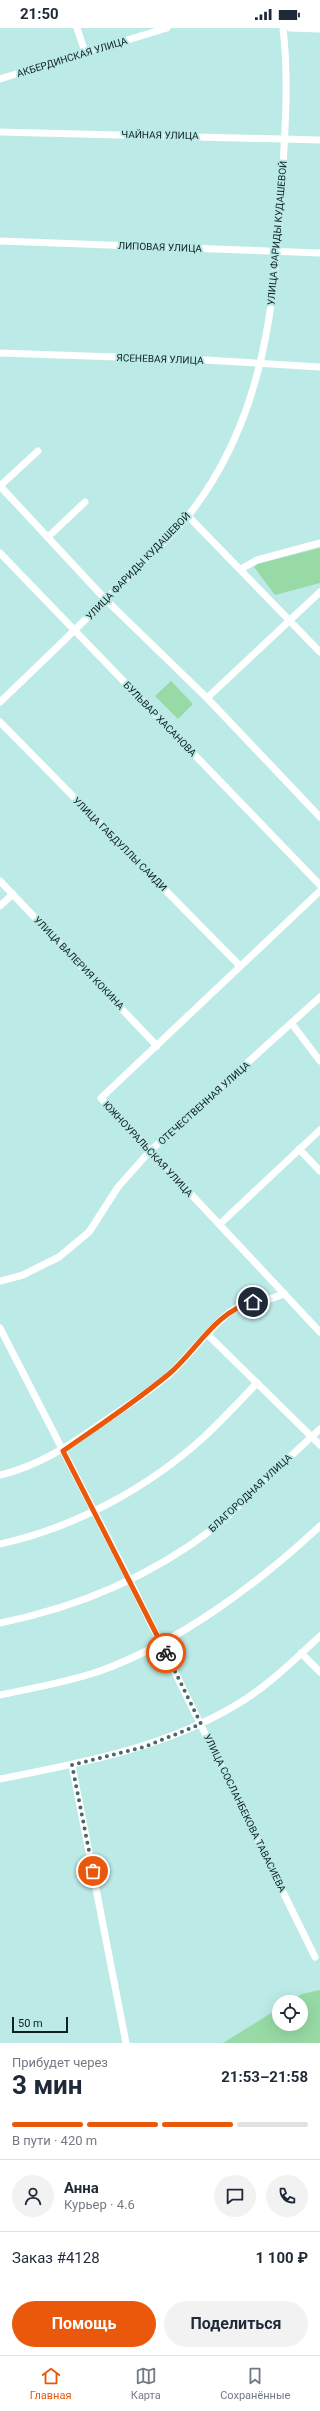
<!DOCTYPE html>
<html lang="ru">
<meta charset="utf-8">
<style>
body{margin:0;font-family:Roboto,sans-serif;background:#f2f2f3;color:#1f2937;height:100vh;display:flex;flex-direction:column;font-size:15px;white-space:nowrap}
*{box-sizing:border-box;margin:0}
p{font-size:13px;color:#747a83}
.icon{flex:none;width:22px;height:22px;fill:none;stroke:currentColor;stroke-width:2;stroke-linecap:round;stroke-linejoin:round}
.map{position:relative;height:2015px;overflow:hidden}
.side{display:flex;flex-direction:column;background:#fff;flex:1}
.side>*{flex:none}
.controls{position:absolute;left:272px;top:1967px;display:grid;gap:8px}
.controls a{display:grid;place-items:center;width:36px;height:36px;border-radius:50%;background:#fff;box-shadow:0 4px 16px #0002;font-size:20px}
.scale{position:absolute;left:12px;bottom:10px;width:56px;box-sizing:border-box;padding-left:4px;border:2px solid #0f2120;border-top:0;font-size:11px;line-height:14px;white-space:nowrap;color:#0f2120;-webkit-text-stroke:3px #bbeae7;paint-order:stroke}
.pin{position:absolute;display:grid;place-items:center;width:34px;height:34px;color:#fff;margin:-17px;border:2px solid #fff;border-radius:50%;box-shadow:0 1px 4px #0007}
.courier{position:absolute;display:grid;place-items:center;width:40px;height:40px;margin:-20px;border:3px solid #ea580c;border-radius:50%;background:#fff;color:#222;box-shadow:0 1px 5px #0007}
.summary em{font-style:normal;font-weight:700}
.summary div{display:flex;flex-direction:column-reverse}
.summary{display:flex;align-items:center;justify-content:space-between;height:68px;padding:0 12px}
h1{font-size:26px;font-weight:700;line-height:30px}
.bar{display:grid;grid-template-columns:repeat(4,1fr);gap:6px 4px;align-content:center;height:48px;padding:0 12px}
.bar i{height:5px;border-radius:3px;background:#e0e1e3}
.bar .selected{background:#ea580c}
.bar p{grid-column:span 4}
.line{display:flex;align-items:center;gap:10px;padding:0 12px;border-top:1px solid #e0e1e3}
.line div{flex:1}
.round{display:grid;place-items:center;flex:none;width:42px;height:42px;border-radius:21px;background:#f2f2f3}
.action{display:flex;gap:8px;margin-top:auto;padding:8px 12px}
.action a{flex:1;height:46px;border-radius:24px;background:#ea580c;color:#fff;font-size:16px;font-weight:700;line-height:46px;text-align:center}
.action a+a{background:#f2f2f3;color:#1f2937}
.status{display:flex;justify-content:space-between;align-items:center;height:28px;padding:0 20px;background:#fff;direction:ltr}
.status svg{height:11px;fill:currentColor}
.tab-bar{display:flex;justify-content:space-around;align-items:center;height:56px;border-top:1px solid #e0e1e3;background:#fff;font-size:11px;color:#747a83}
.tab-bar a{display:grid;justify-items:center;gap:2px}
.tab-bar .selected{color:#ea580c}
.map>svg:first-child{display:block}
.green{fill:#97daa5}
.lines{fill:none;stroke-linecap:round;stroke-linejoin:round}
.street{stroke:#fff;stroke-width:7}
.done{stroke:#4b6766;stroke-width:4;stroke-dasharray:0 7.2}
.route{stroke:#ea580c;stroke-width:5}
.labels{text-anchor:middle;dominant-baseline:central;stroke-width:4;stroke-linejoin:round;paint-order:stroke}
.street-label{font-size:10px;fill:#0f2120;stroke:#bbeae7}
</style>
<div class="status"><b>21:50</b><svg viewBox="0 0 49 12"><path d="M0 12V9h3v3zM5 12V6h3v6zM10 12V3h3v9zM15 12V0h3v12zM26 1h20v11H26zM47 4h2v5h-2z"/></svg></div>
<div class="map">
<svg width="320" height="2015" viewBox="0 0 320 2015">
<rect width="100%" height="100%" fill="#bbeae7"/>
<!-- green -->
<g class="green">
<path d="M 320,520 L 320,555 L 275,567 L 254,539 L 258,536 Z"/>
<path d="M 171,653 L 193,676 L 178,691 L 155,668 Z"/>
<path d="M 320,1962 L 320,2015 L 223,2015 L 279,1980 L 279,1996 L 301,1996 L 301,1974 L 289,1974 L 302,1966 Z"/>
</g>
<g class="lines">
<!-- street -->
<g class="street">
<path d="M 77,0 L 85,24"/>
<path d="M 290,0 L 320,1"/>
<path d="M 0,51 L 167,0"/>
<path d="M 0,104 L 320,112"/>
<path d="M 0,213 L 320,225"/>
<path d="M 0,325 L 205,332 L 320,339"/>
<path d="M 0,458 L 106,572 L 207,670 L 320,789"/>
<path d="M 0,458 L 38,423"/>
<path d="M 188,488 L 320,624"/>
<path d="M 48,509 L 85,474"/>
<path d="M 0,525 L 320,857"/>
<path d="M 241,541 L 257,532 L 320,515"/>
<path d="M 207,670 L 320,564"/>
<path d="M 0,674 C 43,633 86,592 128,549 C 148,530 170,510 188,488 C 265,391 275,274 282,155 C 285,103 289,52 283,0"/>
<path d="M 0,694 L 240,938"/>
<path d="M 0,853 L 157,1018"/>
<path d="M 320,863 L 101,1070 L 320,1304"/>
<path d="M 0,878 L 13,866"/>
<path d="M 292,996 L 320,1033"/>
<path d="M 299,1121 L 320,1143"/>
<path d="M 220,1196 L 320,1102"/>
<path d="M 0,1253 L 23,1247 L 59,1229 L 89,1204 L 118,1159 L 150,1123 L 320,969"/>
<path d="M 0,1300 L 130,1553 L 315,1929"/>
<path d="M 207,1306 L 320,1417"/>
<path d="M 0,1447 C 44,1437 78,1411 115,1386 C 134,1373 153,1361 171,1345 C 191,1325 208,1302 230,1284 C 246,1271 268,1276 284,1265"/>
<path d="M 0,1516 C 74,1500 148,1460 204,1409 C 222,1392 240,1373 257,1355"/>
<path d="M 0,1595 C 79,1579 150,1549 214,1500 C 227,1491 238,1478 249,1467 C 273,1445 296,1423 320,1401"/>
<path d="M 301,1625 L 320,1644"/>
<path d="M 0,1667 C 33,1660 68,1654 100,1643 C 180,1614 259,1555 320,1498"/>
<path d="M 72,1737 L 126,2015"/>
<path d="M 0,1751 C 81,1735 164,1720 236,1677 C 267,1659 294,1632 320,1608"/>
</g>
</g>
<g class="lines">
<!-- done -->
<path class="done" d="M 93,1843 L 72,1737 L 144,1719 L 201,1696 L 166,1625"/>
<!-- route -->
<path class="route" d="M 166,1625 L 63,1423 C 99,1398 135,1374 169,1346 C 196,1323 216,1283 253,1274"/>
</g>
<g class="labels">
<!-- street labels -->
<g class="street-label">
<text transform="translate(72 29) rotate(-17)">АКБЕРДИНСКАЯ УЛИЦА</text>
<text transform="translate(160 107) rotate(1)">ЧАЙНАЯ УЛИЦА</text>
<text transform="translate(277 205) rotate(-85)">УЛИЦА ФАРИДЫ КУДАШЕВОЙ</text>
<text transform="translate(160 219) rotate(2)">ЛИПОВАЯ УЛИЦА</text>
<text transform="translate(160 331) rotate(2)">ЯСЕНЕВАЯ УЛИЦА</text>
<text transform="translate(138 538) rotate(-46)">УЛИЦА ФАРИДЫ КУДАШЕВОЙ</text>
<text transform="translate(160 691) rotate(46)">БУЛЬВАР ХАСАНОВА</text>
<text transform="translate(120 816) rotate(45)">УЛИЦА ГАБДУЛЛЫ САИДИ</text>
<text transform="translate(79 935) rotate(46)">УЛИЦА ВАЛЕРИЯ КОКИНА</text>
<text transform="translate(204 1075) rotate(-42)">ОТЕЧЕСТВЕННАЯ УЛИЦА</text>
<text transform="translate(148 1121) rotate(47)">ЮЖНОУРАЛЬСКАЯ УЛИЦА</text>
<text transform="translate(250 1465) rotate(-43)">БЛАГОРОДНАЯ УЛИЦА</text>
<text transform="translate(245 1785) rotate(64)">УЛИЦА СОСЛАНБЕКОВА ТАВАСИЕВА</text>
</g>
</g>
</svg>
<div class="controls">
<a><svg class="icon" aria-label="locate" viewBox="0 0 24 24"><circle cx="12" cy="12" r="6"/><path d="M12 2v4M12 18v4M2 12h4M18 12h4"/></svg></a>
</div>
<div class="scale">50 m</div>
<div class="pin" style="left:93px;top:1843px;background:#ea580c"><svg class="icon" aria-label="bag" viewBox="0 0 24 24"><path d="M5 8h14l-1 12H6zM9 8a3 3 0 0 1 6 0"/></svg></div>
<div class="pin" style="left:253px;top:1274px;background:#1f2937"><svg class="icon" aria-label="home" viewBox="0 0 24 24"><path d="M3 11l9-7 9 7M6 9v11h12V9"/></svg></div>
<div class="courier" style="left:166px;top:1625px"><svg class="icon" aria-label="bike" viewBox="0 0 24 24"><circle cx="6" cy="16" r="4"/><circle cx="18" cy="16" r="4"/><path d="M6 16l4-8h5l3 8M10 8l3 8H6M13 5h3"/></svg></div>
</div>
<section class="side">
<div class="summary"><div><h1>3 мин</h1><p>Прибудет через</p></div><em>21:53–21:58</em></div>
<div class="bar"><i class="selected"></i><i class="selected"></i><i class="selected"></i><i></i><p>В пути · 420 m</p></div>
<div class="line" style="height:72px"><a class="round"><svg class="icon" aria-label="person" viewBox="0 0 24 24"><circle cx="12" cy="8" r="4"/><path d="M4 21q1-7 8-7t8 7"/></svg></a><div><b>Анна</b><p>Курьер · 4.6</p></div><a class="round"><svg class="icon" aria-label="chat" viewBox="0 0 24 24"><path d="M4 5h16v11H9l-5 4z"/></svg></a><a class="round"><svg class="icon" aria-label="phone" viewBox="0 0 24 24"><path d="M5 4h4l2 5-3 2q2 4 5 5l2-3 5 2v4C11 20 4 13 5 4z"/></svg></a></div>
<div class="line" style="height:52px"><div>Заказ #4128</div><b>1 100 ₽</b></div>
<div class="action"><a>Помощь</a><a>Поделиться</a></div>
</section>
<nav class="tab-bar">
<a class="selected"><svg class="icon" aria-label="home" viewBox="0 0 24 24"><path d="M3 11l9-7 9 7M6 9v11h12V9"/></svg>Главная</a>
<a><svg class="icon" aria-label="map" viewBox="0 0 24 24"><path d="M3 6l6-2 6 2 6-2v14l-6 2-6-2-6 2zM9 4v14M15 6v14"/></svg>Карта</a>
<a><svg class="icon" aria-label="saved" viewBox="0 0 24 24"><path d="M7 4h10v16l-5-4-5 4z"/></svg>Сохранённые</a>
</nav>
